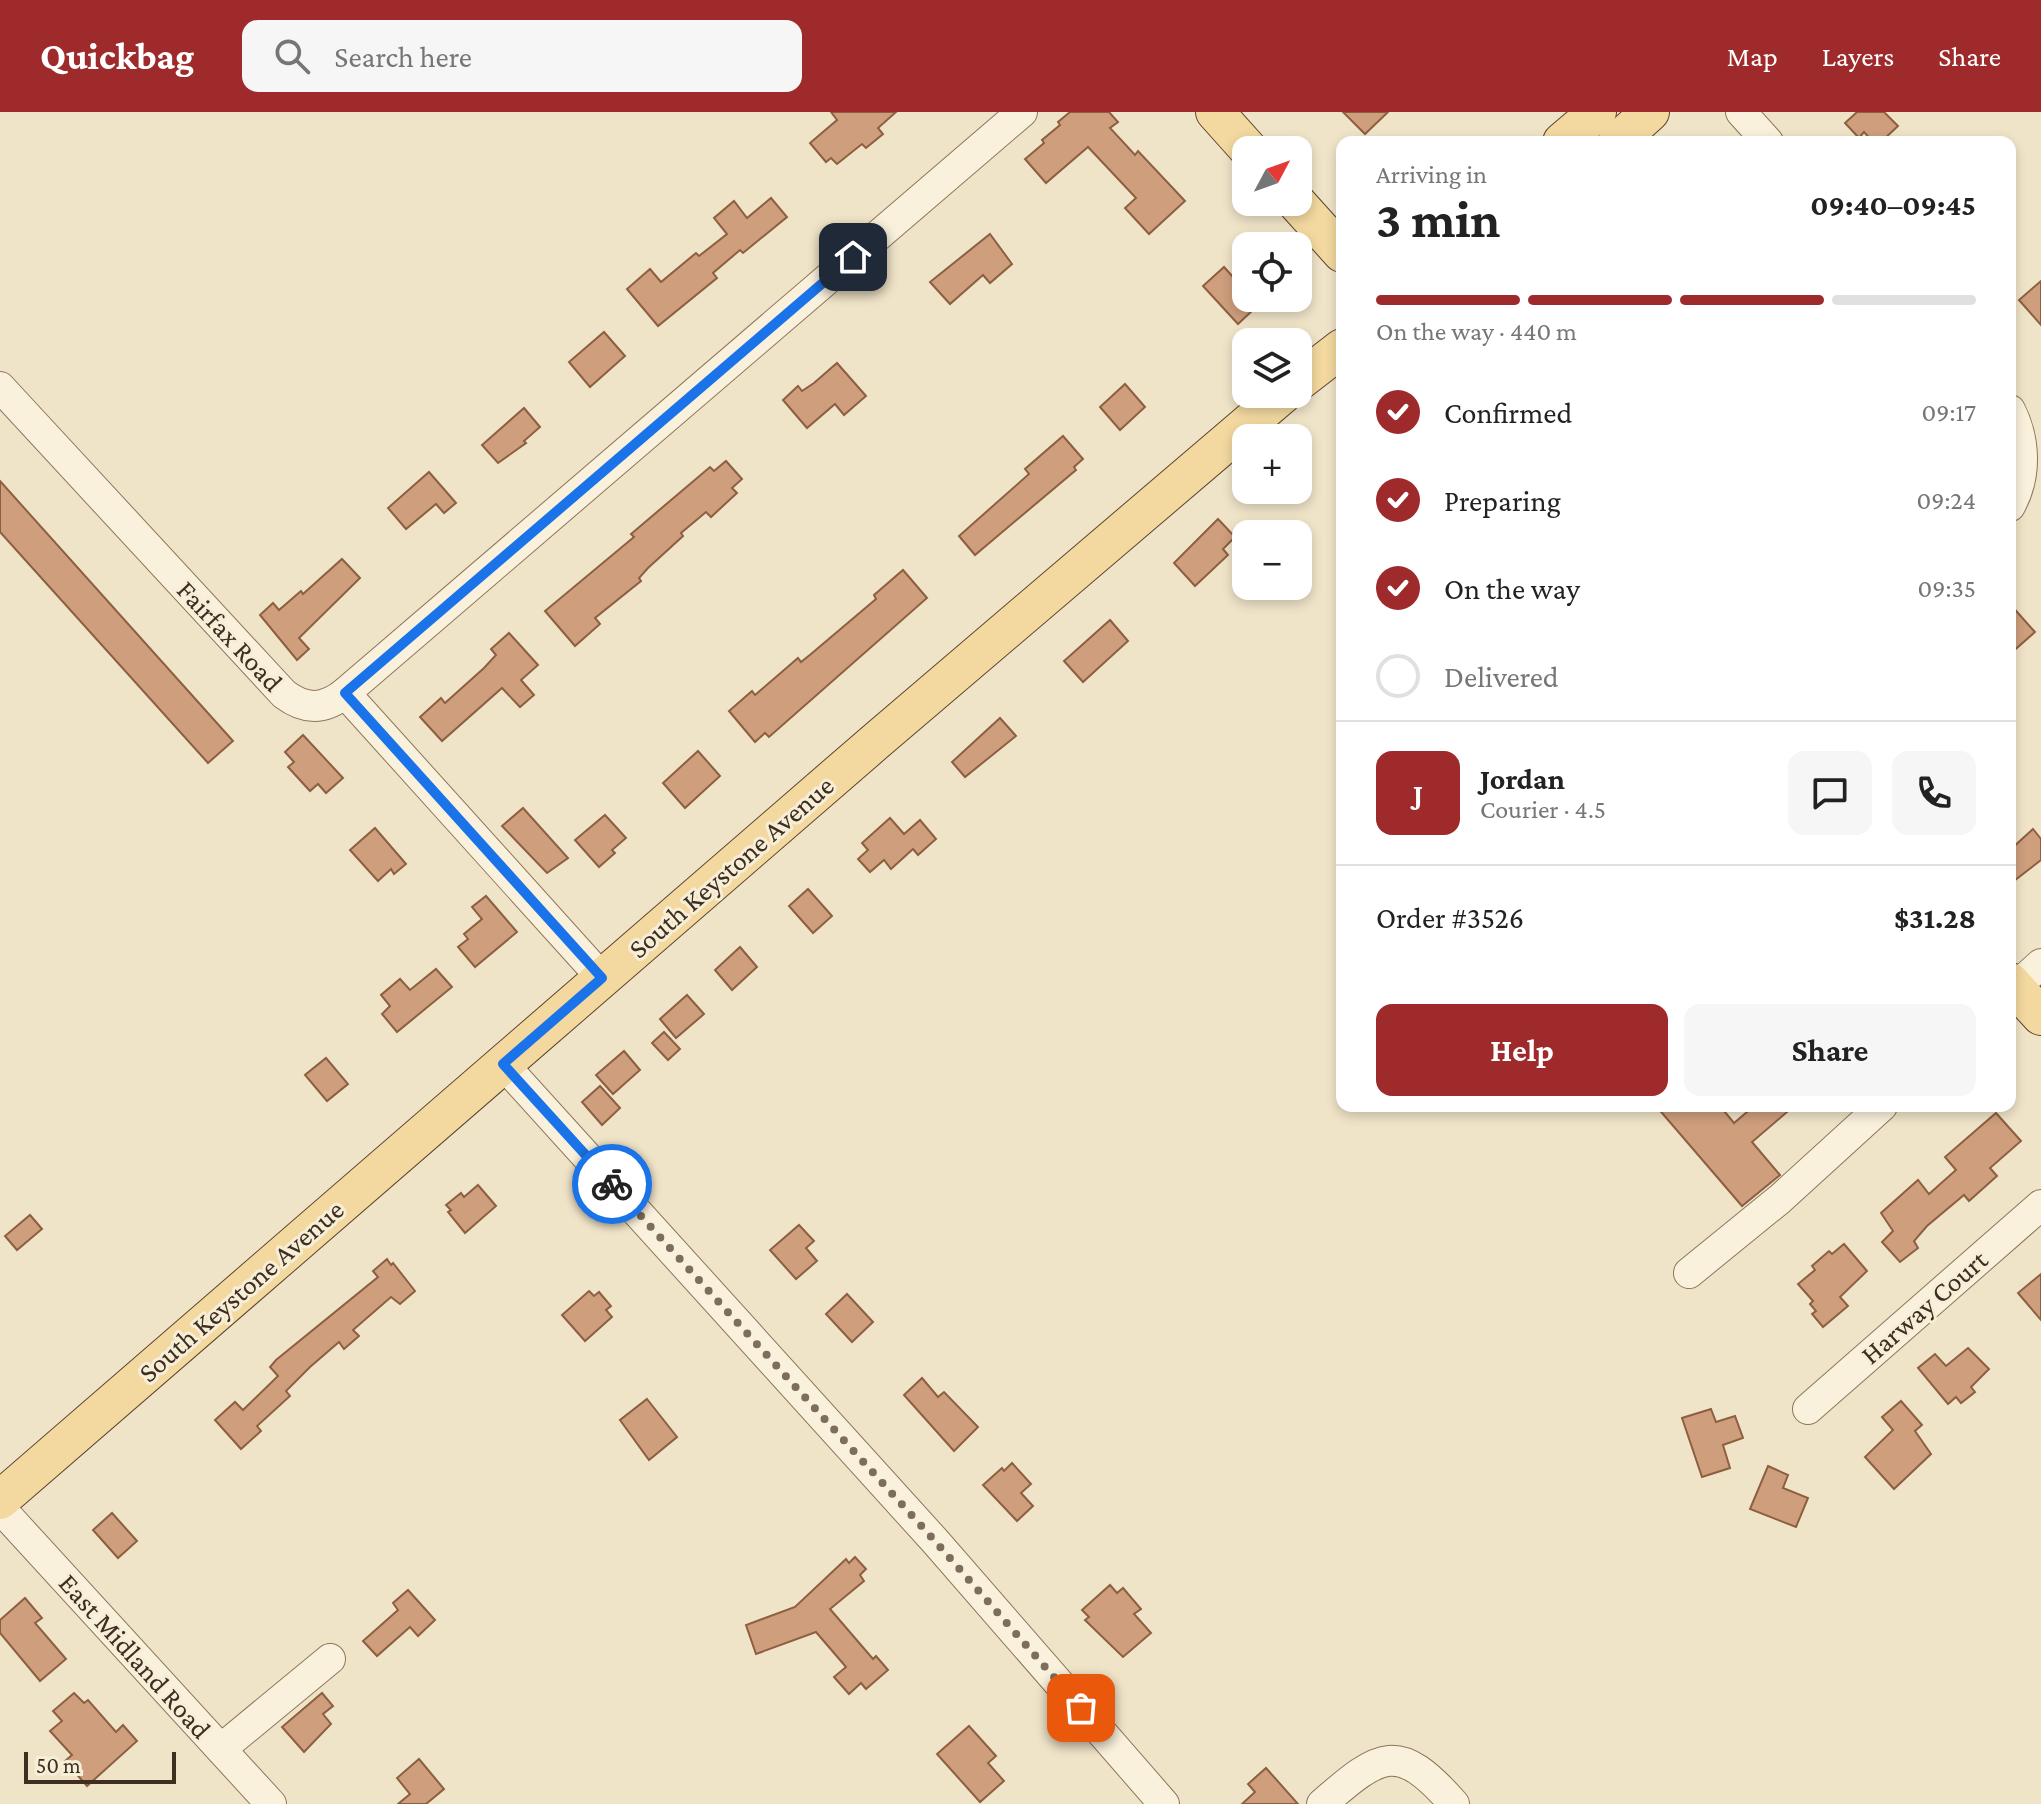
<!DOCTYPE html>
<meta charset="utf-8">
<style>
body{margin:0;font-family:"Crimson Pro",serif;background:#f6f6f6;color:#222;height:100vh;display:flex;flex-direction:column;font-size:30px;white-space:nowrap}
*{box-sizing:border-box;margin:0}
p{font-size:26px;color:#767676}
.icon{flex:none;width:44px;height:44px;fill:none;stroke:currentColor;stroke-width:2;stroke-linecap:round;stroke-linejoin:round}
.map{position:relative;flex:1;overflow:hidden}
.drawer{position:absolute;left:1336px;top:24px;width:680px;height:976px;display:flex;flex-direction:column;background:#fff;border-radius:16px;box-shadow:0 4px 12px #0003}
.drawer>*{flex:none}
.needle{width:52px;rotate:49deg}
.buttons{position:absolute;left:1232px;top:24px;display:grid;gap:16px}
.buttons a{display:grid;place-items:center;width:80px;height:80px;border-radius:16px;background:#fff;box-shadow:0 4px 12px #0003;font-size:40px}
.scale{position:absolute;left:24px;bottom:20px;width:152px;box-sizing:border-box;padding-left:8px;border:4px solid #3d2e20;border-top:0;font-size:22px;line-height:28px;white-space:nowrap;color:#3d2e20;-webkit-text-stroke:6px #f7eed8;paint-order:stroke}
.pin{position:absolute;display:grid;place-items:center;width:68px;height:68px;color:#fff;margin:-34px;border-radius:16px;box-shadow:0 4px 12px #0006}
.courier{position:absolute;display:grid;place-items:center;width:80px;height:80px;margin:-40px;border:6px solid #1a73e8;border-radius:50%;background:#fff;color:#222;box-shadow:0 2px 10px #0007}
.overview em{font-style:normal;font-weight:700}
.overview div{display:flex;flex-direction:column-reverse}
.overview{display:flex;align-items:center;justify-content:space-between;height:136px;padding:0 40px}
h1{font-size:52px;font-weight:700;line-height:60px}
.bar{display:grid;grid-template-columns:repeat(4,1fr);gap:12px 8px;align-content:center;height:96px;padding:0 40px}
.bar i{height:10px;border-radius:6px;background:#e0e0e0}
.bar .on{background:#9e2a2b}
.bar p{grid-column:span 4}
.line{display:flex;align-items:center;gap:20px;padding:0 40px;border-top:2px solid #e0e0e0}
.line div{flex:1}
.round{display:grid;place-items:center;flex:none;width:84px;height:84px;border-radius:16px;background:#f6f6f6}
ol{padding:0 40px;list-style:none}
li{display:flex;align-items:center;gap:24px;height:88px}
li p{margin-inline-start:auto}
li .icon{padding:8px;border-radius:50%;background:#9e2a2b;color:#fff;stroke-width:4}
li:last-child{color:#767676}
li i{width:44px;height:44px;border:4px solid #e0e0e0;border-radius:50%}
.cta{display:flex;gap:16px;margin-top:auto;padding:16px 40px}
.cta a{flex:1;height:92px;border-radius:16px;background:#9e2a2b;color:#fff;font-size:32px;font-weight:700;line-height:92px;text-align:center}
.cta a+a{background:#f6f6f6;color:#222}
header{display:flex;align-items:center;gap:48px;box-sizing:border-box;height:112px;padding:0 40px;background:#9e2a2b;color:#fff}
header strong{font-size:38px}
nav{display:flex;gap:44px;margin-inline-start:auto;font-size:28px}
.search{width:560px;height:72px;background:#f6f6f6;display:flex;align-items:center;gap:20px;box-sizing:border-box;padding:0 28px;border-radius:16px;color:#767676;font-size:30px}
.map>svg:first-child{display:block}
.building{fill:#cf9f7d;stroke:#8d5f41;stroke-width:2}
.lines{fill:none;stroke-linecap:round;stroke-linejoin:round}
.minor-casing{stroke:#8d765c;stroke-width:32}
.major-casing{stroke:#5b4430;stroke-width:40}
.minor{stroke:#faf1dc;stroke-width:30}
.major{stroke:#f3d9a0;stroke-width:38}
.done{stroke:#7c6e5b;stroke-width:8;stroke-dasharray:0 14.4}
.route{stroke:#1a73e8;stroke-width:10}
.labels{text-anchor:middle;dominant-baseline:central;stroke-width:6;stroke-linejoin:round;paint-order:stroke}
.street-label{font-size:28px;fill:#3d2e20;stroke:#f7eed8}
</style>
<header>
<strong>Quickbag</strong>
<div class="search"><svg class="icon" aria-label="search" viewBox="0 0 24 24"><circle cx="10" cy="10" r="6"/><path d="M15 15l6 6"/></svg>Search here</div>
<nav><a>Map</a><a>Layers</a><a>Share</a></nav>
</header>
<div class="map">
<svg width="2041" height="1692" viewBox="0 0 2041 1692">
<rect width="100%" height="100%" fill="#f0e4c8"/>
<!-- building -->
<g class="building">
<path d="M 831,0 L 896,0 L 878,16 L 883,22 L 866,36 L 862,32 L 837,52 L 831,46 L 826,50 L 810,31 L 837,8 Z"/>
<path d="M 1070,0 L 1109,0 L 1118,10 L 1110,16 L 1135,43 L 1138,39 L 1185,89 L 1149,122 L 1125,96 L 1136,86 L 1088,35 L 1046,71 L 1025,47 L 1044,31 L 1042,28 L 1060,13 L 1058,10 Z"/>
<path d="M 1343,0 L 1388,0 L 1365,22 Z"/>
<path d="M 1857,0 L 1884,0 L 1898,14 L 1881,30 L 1873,30 L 1864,20 L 1859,26 L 1845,11 Z"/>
<path d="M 771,86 L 787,105 L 743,141 L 740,138 L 713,161 L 717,166 L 658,214 L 627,177 L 650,157 L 661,170 L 696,141 L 699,144 L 727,122 L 714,106 L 734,89 L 747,106 Z"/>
<path d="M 990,122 L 1012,152 L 990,171 L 983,163 L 950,192 L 930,170 Z"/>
<path d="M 1224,155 L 1243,176 L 1238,181 L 1253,198 L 1238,212 L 1203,174 Z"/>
<path d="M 2041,169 L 2041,213 L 2019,188 Z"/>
<path d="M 604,220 L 625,244 L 590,275 L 569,250 Z"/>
<path d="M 837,251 L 866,284 L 844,303 L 835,292 L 807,316 L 783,288 L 798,274 L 802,279 L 814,271 Z"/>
<path d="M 1125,272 L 1145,295 L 1120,318 L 1100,295 Z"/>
<path d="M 524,296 L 540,315 L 524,329 L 526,331 L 498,351 L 482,333 Z"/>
<path d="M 1063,324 L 1083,347 L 1074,355 L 1076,358 L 975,443 L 959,424 L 1029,362 L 1025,357 Z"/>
<path d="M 726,349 L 742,367 L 732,376 L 737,381 L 711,405 L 706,400 L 681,421 L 683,424 L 648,456 L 639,466 L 641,469 L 595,506 L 600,512 L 575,534 L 545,499 L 634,425 L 631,422 L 710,355 L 714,359 Z"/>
<path d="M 429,360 L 456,391 L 444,401 L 436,392 L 406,417 L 388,396 Z"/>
<path d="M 0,369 L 233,629 L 208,651 L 0,420 Z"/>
<path d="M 1218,407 L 1235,425 L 1223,437 L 1228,443 L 1195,474 L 1174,451 Z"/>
<path d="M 342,447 L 360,466 L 299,526 L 309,537 L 297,548 L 260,503 L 273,491 L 279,498 L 301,479 L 303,482 Z"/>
<path d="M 903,458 L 927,486 L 769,625 L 765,621 L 755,630 L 729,599 L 752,579 L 755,583 L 798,546 L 801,550 L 811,542 L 876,487 L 874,483 Z"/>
<path d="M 2010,492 L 2035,520 L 2010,542 Z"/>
<path d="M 1110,508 L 1128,529 L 1083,570 L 1064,549 Z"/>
<path d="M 509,521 L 538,553 L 521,568 L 534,583 L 520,595 L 502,576 L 442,629 L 420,605 L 441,586 L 445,591 L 484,556 L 496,543 L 491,537 Z"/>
<path d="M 1000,606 L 1016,624 L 965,665 L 952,650 Z"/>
<path d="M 303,623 L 343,666 L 326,681 L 318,672 L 310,679 L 288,655 L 294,650 L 285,640 Z"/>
<path d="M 698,639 L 720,664 L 685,696 L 663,671 Z"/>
<path d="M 523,696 L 568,746 L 547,761 L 502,714 Z"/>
<path d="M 605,703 L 626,726 L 612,738 L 615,741 L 599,755 L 575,728 Z"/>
<path d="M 890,706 L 904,722 L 920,708 L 936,727 L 918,743 L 913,737 L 891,757 L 884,748 L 870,760 L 858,747 L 868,738 L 862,731 Z"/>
<path d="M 375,716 L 406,752 L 394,762 L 391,757 L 378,769 L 350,738 Z"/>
<path d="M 2033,717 L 2041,727 L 2041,748 L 2010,772 L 2010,738 Z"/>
<path d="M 808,777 L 832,804 L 813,821 L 789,794 Z"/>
<path d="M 486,784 L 517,820 L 475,855 L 458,835 L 468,827 L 464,822 L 482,807 L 472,795 Z"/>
<path d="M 740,835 L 757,855 L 732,878 L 715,858 Z"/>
<path d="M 436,857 L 452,875 L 397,920 L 382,902 L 390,894 L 381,883 L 400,867 L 410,878 Z"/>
<path d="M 687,883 L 704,902 L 676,926 L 660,907 Z"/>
<path d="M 664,920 L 680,937 L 668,948 L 652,931 Z"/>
<path d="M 624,939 L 640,958 L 613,982 L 596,963 Z"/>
<path d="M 326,946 L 348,972 L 327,989 L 305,963 Z"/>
<path d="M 600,974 L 620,996 L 602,1013 L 582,990 Z"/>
<path d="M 1656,994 L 1720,994 L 1734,1011 L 1754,994 L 1794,994 L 1752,1030 L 1780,1063 L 1742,1094 Z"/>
<path d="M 1996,1001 L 2021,1029 L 1990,1056 L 1997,1064 L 1969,1089 L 1964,1083 L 1927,1114 L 1914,1129 L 1918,1136 L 1900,1150 L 1882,1130 L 1893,1119 L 1881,1101 L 1918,1068 L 1929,1082 L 1956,1058 L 1945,1045 Z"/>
<path d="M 478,1073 L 496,1094 L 465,1121 L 448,1100 L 451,1098 L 446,1093 L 461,1081 L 464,1085 Z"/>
<path d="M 30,1103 L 42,1117 L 17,1138 L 5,1124 Z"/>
<path d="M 799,1113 L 814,1129 L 806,1136 L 817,1149 L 796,1167 L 770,1138 Z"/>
<path d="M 1844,1132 L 1867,1159 L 1840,1185 L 1848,1194 L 1823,1215 L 1812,1202 L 1816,1199 L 1810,1192 L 1813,1189 L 1798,1172 L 1815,1158 L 1812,1154 L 1829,1139 L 1832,1142 Z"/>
<path d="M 387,1147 L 391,1153 L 393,1151 L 415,1179 L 400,1192 L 391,1185 L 353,1218 L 359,1224 L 344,1237 L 339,1230 L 310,1255 L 286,1279 L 290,1284 L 257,1314 L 261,1319 L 241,1337 L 215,1308 L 235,1290 L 243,1298 L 278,1264 L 270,1255 L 276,1248 L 378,1165 L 373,1159 Z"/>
<path d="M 2041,1162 L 2041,1208 L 2018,1181 Z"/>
<path d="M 589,1179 L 594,1184 L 599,1180 L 611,1194 L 606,1198 L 612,1205 L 585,1229 L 562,1203 Z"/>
<path d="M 847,1182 L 873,1210 L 852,1230 L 826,1202 Z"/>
<path d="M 1968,1236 L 1989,1257 L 1971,1275 L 1975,1280 L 1961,1291 L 1956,1285 L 1948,1292 L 1918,1256 L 1935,1242 L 1946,1254 Z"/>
<path d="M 922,1266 L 938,1285 L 944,1280 L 978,1315 L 954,1339 L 904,1283 Z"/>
<path d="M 647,1287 L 677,1325 L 649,1348 L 620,1308 Z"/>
<path d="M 1901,1289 L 1922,1313 L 1915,1319 L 1931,1342 L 1894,1377 L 1865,1345 L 1893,1318 L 1882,1305 Z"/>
<path d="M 1711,1297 L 1716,1310 L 1735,1304 L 1743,1326 L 1723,1333 L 1730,1356 L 1702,1365 L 1682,1306 Z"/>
<path d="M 1012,1351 L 1031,1372 L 1021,1381 L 1033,1394 L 1017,1409 L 983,1373 L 1002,1356 L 1004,1359 Z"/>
<path d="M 1768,1354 L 1788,1363 L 1783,1376 L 1808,1386 L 1796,1415 L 1750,1397 Z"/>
<path d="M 112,1401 L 137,1429 L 118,1446 L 93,1418 Z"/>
<path d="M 855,1445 L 866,1457 L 860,1463 L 864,1469 L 830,1497 L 873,1547 L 876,1544 L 888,1558 L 866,1577 L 861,1571 L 849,1582 L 834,1565 L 846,1555 L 816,1520 L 756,1542 L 746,1513 L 795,1495 L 846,1447 L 849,1451 Z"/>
<path d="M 1110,1473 L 1117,1481 L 1123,1476 L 1141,1497 L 1134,1502 L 1151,1521 L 1123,1545 L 1085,1508 L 1089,1505 L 1082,1498 Z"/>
<path d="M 408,1478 L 435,1508 L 418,1524 L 410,1515 L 377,1544 L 363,1529 L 398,1498 L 393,1491 Z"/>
<path d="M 25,1486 L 42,1506 L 35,1511 L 66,1547 L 40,1569 L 0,1521 L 0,1508 Z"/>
<path d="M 74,1581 L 84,1591 L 88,1588 L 116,1620 L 123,1613 L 137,1629 L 87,1674 L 65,1649 L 72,1643 L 50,1619 L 62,1609 L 53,1599 Z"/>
<path d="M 322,1581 L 333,1594 L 323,1602 L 331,1612 L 304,1640 L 282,1615 Z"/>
<path d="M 969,1614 L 996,1644 L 988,1651 L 1004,1669 L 980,1690 L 937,1642 Z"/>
<path d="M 419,1647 L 444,1677 L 426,1692 L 398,1692 L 410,1682 L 397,1666 Z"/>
<path d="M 1266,1656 L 1298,1692 L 1242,1692 L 1255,1680 L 1248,1672 Z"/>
</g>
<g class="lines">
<!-- minor casing -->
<g class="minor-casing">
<g id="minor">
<path d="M 1741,0 L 1768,30"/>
<path d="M 0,275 L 284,582 C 305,598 324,598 345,581 L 1022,0"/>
<path d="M 2010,298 C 2025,327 2027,364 2010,394"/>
<path d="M 345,581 L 602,866"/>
<path d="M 2010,880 L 2041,852"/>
<path d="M 503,952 L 935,1429 L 1164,1692"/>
<path d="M 1689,1161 L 1780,1087 L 1882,994"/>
<path d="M 1808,1297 L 2041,1093"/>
<path d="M 0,1396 L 271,1692"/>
<path d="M 221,1637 L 330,1547"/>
<path d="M 1322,1692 C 1381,1641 1398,1628 1454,1692"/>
</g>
</g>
<!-- major casing -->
<g class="major-casing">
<g id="major">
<path d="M 1215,0 L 1249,38"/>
<path d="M 1562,30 L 1597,0"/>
<path d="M 1617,30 L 1650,0"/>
<path d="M 1296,90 L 1342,141"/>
<path d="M 1298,270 L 1342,236"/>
<path d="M 2010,870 L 2041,904"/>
<path d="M 0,1388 L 875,630 L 1283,282"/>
</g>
</g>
<!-- minor -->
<use href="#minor" class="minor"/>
<!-- major -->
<use href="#major" class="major"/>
</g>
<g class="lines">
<!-- done -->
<path class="done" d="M 612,1072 L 935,1429 L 1081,1596"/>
<!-- route -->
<path class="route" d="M 612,1072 L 503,952 L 602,866 L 345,581 L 853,145"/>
</g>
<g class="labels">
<!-- street labels -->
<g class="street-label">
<text transform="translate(230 524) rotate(47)">Fairfax Road</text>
<text transform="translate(731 755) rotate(-41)">South Keystone Avenue</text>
<text transform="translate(241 1179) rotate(-41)">South Keystone Avenue</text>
<text transform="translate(1924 1195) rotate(-41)">Harway Court</text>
<text transform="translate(135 1544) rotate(48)">East Midland Road</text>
</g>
</g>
</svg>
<div class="buttons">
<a><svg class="needle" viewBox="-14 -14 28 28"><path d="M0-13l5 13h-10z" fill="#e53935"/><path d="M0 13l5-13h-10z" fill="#767676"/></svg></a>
<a><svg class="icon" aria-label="locate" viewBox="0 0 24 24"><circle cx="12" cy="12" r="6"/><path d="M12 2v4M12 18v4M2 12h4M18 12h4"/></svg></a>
<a><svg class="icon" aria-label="layers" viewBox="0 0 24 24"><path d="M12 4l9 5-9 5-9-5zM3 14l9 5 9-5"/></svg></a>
<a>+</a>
<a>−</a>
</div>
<div class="scale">50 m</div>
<div class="pin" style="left:1081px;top:1596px;background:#ea580c"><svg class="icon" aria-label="bag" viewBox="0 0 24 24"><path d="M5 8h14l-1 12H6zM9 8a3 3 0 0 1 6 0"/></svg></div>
<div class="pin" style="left:853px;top:145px;background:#1f2937"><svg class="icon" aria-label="home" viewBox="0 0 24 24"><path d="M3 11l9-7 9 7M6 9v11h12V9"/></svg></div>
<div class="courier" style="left:612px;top:1072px"><svg class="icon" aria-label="bike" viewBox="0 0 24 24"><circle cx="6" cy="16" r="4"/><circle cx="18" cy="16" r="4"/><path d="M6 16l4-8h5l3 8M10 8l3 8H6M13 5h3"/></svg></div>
<section class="drawer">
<div class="overview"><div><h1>3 min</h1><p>Arriving in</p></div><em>09:40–09:45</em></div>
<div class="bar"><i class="on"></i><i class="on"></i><i class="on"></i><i></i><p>On the way · 440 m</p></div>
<ol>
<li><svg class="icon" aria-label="check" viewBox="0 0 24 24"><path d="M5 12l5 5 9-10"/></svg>Confirmed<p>09:17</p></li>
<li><svg class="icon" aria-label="check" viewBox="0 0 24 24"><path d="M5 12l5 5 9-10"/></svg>Preparing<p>09:24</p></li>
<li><svg class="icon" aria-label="check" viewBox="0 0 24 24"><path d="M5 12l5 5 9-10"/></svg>On the way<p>09:35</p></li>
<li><i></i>Delivered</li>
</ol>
<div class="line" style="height:144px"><b class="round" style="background:#9e2a2b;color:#fff">J</b><div><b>Jordan</b><p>Courier · 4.5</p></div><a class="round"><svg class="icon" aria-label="chat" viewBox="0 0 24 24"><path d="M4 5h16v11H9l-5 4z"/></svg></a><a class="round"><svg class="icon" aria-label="phone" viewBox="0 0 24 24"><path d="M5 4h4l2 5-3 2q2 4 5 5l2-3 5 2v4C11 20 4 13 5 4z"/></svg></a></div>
<div class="line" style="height:104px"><div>Order #3526</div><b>$31.28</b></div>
<div class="cta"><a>Help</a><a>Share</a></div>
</section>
</div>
